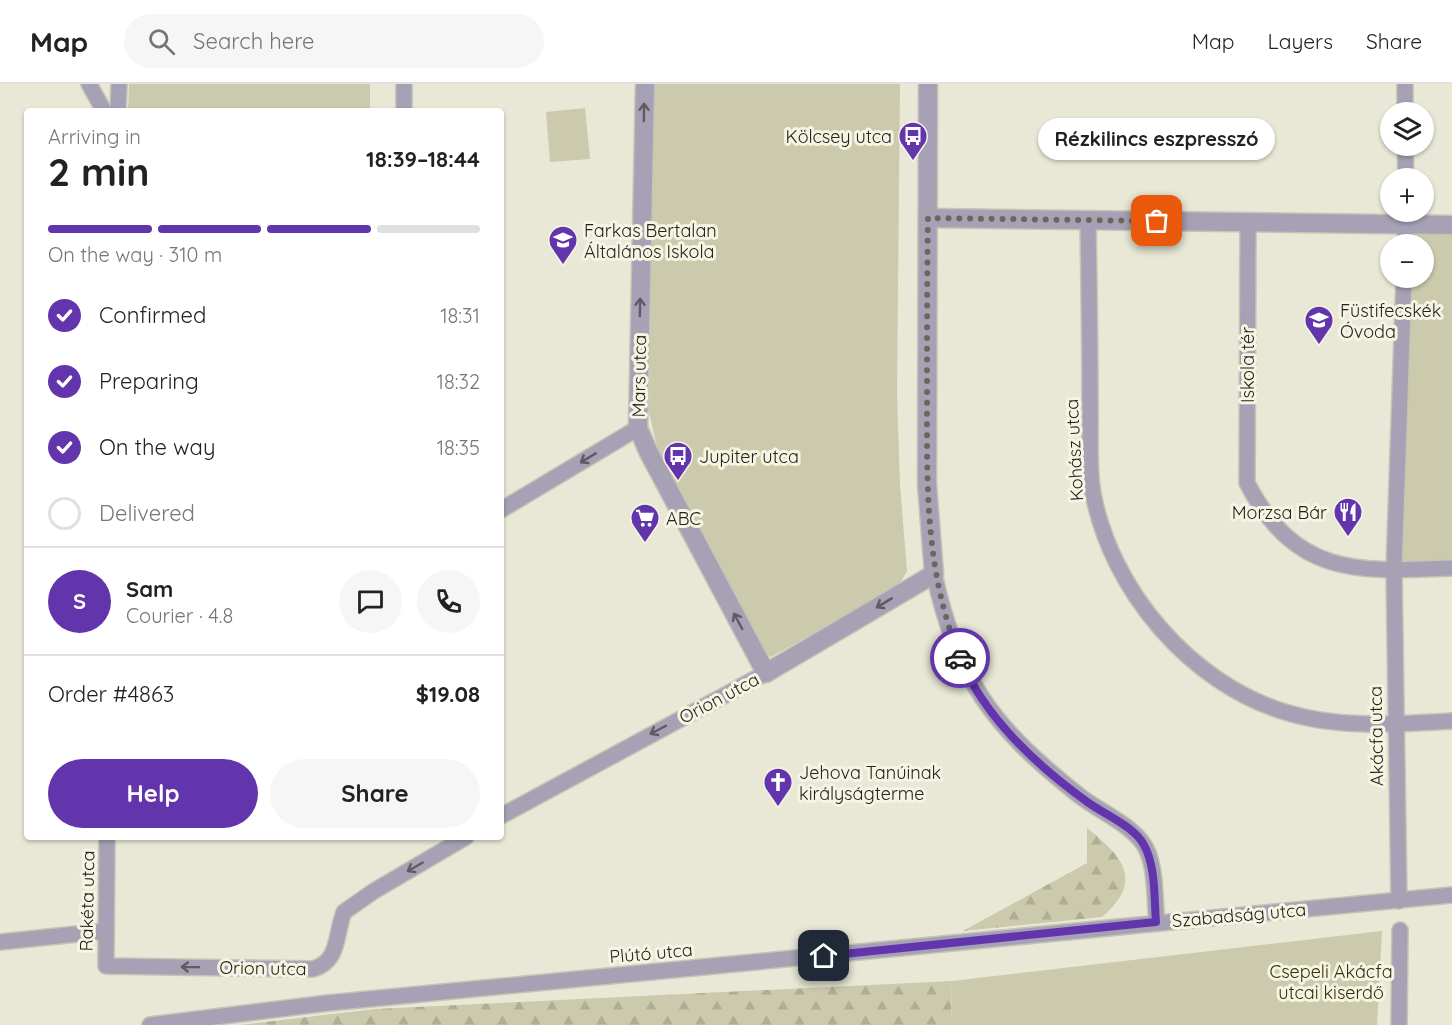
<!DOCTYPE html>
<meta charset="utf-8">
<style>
body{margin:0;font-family:Quicksand,sans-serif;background:#f6f6f6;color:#222;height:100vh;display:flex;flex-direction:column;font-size:22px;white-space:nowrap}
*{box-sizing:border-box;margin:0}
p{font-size:20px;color:#767676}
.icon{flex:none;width:33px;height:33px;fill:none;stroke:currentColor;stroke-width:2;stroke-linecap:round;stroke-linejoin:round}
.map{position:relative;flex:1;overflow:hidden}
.panel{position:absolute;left:24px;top:24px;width:480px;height:732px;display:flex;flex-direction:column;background:#fff;border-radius:6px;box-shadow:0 2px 4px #0004}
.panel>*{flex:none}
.controls{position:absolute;left:1380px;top:18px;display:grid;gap:12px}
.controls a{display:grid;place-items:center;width:54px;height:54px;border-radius:50%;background:#fff;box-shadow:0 2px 4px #0004;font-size:30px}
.pin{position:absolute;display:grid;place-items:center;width:51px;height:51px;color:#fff;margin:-26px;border-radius:12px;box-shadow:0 3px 9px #0006}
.courier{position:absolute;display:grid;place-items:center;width:60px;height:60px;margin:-30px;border:4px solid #6235ad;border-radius:50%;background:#fff;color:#222;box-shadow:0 2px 8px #0007}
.bubble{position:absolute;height:42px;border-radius:21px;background:#fff;box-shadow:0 2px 4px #0004;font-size:20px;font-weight:700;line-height:42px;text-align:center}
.headline em{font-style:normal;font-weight:700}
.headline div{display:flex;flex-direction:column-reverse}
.headline{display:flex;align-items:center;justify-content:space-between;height:102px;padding:0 24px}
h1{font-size:39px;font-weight:700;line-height:45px}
.bar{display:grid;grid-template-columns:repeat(4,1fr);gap:9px 6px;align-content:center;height:72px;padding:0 24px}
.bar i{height:8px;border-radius:4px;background:#e0e0e0}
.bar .active{background:#6235ad}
.bar p{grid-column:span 4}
.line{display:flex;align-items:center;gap:15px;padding:0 24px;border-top:2px solid #e0e0e0}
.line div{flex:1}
.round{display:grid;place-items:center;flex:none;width:63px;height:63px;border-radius:32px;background:#f6f6f6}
ol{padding:0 24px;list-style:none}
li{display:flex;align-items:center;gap:18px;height:66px}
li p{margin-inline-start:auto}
li .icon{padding:6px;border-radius:50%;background:#6235ad;color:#fff;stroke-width:4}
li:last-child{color:#767676}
li i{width:33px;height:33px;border:3px solid #e0e0e0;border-radius:50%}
.cta{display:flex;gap:12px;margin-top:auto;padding:12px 24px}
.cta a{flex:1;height:69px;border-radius:36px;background:#6235ad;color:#fff;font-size:24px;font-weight:700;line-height:69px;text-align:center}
.cta a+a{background:#f6f6f6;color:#222}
header{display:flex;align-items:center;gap:36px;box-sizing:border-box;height:84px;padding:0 30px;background:#fff;border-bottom:2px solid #e0e0e0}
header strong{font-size:28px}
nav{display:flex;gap:33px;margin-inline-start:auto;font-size:21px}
.search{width:420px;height:54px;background:#f6f6f6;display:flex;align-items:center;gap:15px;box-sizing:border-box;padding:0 21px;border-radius:33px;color:#767676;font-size:22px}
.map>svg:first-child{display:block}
.forest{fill:url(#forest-firs)}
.park{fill:#cccaac}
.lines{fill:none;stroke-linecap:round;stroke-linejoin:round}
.minor-casing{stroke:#c5c5b5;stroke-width:18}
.tertiary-casing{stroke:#c5c5b5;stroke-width:21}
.minor{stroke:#a6a1b5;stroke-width:15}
.tertiary{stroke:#a6a1b5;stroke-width:18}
.oneway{stroke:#5e5c61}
.done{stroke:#68685d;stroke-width:6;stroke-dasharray:0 10.8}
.route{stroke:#6235ad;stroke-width:8}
.labels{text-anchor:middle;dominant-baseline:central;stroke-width:6;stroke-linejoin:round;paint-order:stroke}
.poi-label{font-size:18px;fill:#23231c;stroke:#f6f5e3;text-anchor:start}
.street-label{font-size:18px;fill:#23231c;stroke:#f6f5e3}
.park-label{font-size:18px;fill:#322e07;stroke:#f6f5e3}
</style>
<header>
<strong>Map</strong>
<div class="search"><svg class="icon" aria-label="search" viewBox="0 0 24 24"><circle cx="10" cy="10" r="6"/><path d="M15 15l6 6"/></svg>Search here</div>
<nav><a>Map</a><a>Layers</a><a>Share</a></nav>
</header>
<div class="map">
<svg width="1452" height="941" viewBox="0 0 1452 941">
<defs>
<pattern id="forest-firs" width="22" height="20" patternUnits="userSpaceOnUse" patternTransform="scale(1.5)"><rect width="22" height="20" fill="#cccaac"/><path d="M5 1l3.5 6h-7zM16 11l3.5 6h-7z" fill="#afad93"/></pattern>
</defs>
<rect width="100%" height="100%" fill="#e9e8d6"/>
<!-- forest -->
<g class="forest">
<path d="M 1087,744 C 1122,772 1145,796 1102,833 L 963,847 L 1087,779 Z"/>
<path d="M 952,897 L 951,941 L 240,941 L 375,925 Z"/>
</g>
<!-- park -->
<g class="park">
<path d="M 129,0 L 370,0 L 370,27 L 128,27 Z"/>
<path d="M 653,0 L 900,0 L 897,310 L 900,401 L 907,487 L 899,501 L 771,573 L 764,568 L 658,367 L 649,328 Z"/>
<path d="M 585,24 L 590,75 L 550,78 L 546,28 Z"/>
<path d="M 1406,141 L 1452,141 L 1452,484 L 1394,486 L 1404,194 L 1424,194 L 1424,160 L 1405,160 Z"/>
<path d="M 1382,847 L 1377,941 L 951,941 L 952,897 Z"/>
</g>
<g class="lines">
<!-- minor casing -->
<g class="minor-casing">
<g id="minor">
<path d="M 89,0 L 104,27"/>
<path d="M 404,0 L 404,27"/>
<path d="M 1405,0 L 1405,28"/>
<path d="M 118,27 L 119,0"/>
<path d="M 1405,62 L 1406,94"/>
<path d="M 1088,137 C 1089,197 1090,258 1090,319 C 1091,348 1088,380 1093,409 C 1111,506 1190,599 1285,628 C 1338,645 1397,640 1452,637"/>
<path d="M 1248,137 L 1247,399 C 1296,493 1358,488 1452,484"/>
<path d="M 1405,160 L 1406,128"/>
<path d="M 501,426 L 638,344"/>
<path d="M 934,490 C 958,596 992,642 1076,709 C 1096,726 1126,737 1142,758 C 1157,777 1154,815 1157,838"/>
<path d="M 501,732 L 766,589"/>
<path d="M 107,753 L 106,882 L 313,885 C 340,877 335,851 344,828 L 374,807 L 466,753"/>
<path d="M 1399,817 L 1394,486 L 1404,194"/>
<path d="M 0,858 L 106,847"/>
<path d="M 150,941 L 328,919 L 1452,811"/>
<path d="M 1399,941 L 1400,846"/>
</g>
</g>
<!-- tertiary casing -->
<g class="tertiary-casing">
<g id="tertiary">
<path d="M 645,0 L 638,344 L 648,367 L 766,589 L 934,490 L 927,400 L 928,0"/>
<path d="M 928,134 L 1452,141"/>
</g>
</g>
<!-- minor -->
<use href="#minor" class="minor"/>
<!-- tertiary -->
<use href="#tertiary" class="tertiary"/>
</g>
<!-- one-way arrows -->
<defs><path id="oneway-shaft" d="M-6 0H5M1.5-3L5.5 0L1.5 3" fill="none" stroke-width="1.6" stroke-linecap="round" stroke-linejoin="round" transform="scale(1.5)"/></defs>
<g class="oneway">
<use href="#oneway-shaft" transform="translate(644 28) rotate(-89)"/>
<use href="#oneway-shaft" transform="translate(640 223) rotate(-89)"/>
<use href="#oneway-shaft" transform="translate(588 374) rotate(149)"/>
<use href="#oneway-shaft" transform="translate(884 519) rotate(149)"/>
<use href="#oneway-shaft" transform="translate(738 537) rotate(-118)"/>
<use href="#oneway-shaft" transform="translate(658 646) rotate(152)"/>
<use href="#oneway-shaft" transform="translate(415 783) rotate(150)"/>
<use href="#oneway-shaft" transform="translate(190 883) rotate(-179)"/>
</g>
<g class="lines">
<!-- done -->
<path class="done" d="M 960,574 C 925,486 927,405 927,312 C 927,253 927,194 928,134 L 1157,137"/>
<!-- route -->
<path class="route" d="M 824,872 L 1156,838 C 1154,814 1156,783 1144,761 C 1134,742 1103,730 1086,717 C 1035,680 984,633 960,574"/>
</g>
<!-- icons -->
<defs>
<g id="bus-pin" transform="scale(1.5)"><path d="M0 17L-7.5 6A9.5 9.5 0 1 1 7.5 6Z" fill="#6235ad" stroke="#f6f5e3"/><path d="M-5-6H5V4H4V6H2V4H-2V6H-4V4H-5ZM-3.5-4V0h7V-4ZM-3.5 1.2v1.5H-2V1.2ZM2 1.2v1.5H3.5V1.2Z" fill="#fff"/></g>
<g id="school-pin" transform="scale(1.5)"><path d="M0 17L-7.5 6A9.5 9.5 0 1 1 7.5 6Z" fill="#6235ad" stroke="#f6f5e3"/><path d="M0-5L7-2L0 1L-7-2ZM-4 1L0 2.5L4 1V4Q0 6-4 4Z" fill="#fff"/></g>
<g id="restaurant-pin" transform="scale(1.5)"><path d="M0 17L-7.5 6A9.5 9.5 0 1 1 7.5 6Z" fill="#6235ad" stroke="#f6f5e3"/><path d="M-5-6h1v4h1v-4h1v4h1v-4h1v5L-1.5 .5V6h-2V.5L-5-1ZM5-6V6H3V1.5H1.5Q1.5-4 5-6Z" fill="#fff"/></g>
<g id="supermarket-pin" transform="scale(1.5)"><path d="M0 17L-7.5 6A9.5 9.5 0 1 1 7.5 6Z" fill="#6235ad" stroke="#f6f5e3"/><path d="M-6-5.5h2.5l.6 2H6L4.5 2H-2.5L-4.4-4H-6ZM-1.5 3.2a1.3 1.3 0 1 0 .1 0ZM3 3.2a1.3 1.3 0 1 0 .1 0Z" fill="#fff"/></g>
<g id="church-pin" transform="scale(1.5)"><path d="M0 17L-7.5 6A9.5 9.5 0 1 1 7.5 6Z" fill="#6235ad" stroke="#f6f5e3"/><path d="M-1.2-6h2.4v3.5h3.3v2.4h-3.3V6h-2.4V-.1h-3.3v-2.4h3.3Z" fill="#fff"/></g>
</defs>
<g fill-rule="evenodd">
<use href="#bus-pin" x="913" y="52"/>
<use href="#school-pin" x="563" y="156"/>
<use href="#school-pin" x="1319" y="236"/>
<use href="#bus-pin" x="678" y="372"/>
<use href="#restaurant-pin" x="1348" y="428"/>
<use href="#supermarket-pin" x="645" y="434"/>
<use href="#church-pin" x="778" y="698"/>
</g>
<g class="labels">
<!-- poi labels -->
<g class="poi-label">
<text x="892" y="52" text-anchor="end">Kölcsey utca</text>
<text x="584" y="146">Farkas Bertalan<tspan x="584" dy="21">Általános Iskola</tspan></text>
<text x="1340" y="226">Füstifecskék<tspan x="1340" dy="21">Óvoda</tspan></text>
<text x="699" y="372">Jupiter utca</text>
<text x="1327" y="428" text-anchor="end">Morzsa Bár</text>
<text x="666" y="434">ABC</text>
<text x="799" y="688">Jehova Tanúinak<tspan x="799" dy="21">királyságterme</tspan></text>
</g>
<!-- street labels -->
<g class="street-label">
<text transform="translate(1247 281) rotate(-90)">Iskola tér</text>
<text transform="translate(639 292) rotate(-89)">Mars utca</text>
<text transform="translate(1074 366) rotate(-93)">Kohász utca</text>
<text transform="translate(719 614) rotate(-28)">Orion utca</text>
<text transform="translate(1376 652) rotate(-91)">Akácfa utca</text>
<text transform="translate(87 817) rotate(-89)">Rakéta utca</text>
<text transform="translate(1239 831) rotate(-5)">Szabadság utca</text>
<text transform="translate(651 869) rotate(-5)">Plútó utca</text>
<text transform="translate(263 884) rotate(1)">Orion utca</text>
</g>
<!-- park labels -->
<g class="park-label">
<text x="1331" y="887">Csepeli Akácfa<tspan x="1331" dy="21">utcai kiserdő</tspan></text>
</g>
</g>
</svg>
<div class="controls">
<a><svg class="icon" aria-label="layers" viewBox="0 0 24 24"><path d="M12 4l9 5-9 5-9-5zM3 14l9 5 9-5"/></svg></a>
<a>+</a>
<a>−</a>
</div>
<div class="pin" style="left:1157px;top:137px;background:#ea580c"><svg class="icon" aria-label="bag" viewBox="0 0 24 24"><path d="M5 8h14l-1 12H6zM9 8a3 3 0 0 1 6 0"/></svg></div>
<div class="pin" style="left:824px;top:872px;background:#1f2937"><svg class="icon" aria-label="home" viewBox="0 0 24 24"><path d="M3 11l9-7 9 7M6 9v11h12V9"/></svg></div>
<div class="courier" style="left:960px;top:574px"><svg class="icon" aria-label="car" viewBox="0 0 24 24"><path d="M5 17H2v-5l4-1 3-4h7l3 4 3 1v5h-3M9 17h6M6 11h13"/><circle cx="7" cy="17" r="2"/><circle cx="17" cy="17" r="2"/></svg></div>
<div class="bubble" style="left:1038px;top:34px;width:237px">Rézkilincs eszpresszó</div>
<section class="panel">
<div class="headline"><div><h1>2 min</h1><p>Arriving in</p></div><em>18:39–18:44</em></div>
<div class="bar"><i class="active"></i><i class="active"></i><i class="active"></i><i></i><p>On the way · 310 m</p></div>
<ol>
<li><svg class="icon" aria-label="check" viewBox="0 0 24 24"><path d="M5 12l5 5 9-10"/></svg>Confirmed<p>18:31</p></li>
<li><svg class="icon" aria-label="check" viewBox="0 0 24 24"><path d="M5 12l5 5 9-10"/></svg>Preparing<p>18:32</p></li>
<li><svg class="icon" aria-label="check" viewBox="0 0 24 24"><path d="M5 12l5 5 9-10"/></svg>On the way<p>18:35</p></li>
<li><i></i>Delivered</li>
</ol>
<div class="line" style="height:108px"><b class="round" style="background:#6235ad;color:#fff">S</b><div><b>Sam</b><p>Courier · 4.8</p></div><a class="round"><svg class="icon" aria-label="chat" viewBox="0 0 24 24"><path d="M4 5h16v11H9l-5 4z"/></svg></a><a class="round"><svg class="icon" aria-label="phone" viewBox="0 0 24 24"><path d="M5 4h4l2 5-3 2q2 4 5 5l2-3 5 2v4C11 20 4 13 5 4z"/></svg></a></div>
<div class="line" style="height:78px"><div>Order #4863</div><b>$19.08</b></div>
<div class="cta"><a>Help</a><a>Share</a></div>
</section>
</div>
